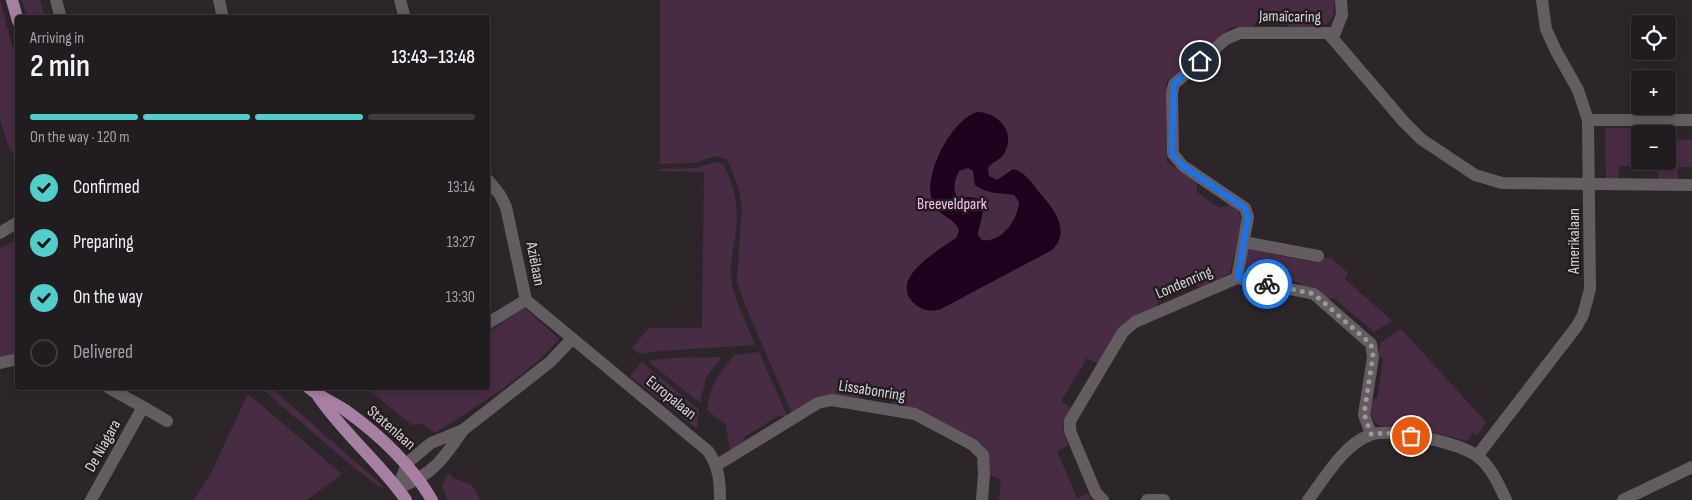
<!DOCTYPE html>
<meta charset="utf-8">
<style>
body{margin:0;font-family:"Sofia Sans Condensed",sans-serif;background:#2d292d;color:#f1f3f6;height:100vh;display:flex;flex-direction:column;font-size:19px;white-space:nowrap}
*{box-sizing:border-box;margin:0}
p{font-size:16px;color:#a2a1a5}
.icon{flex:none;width:28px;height:28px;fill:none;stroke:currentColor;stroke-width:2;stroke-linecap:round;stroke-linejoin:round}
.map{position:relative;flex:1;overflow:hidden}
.sheet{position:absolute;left:15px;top:15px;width:475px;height:375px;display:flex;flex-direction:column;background:#211c20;border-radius:5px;box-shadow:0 2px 12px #0003,0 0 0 1px #3e3a3e}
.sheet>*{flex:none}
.fabs{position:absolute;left:1631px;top:15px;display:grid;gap:10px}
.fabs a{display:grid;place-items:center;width:45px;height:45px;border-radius:5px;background:#211c20;box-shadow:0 2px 12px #0003,0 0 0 1px #3e3a3e;font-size:25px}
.pin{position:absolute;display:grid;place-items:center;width:42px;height:42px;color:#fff;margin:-21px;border:2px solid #fff;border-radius:50%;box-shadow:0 1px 5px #0007}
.courier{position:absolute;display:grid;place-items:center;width:50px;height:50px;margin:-25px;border:4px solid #1a73e8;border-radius:50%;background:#fff;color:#222;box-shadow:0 1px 6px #0007}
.overview em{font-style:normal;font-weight:600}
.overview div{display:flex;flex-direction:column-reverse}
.overview{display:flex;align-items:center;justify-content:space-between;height:85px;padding:0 15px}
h1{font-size:32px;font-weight:600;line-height:38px}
.bar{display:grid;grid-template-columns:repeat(4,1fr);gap:8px 5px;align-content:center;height:60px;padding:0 15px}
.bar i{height:6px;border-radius:4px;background:#3e3a3e}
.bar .current{background:#53cdc9}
.bar p{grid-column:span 4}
ol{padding:0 15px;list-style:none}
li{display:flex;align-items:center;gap:15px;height:55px}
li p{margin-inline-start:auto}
li .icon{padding:5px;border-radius:50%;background:#53cdc9;color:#111;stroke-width:4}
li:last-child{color:#a2a1a5}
li i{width:28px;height:28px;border:2px solid #3e3a3e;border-radius:50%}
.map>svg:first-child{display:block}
.green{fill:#482c44}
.water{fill:#1f001d;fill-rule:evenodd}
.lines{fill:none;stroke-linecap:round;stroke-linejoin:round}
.minor{stroke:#635c61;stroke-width:12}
.major{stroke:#a780a1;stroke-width:12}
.done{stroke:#9c979b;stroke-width:5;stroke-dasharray:0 9}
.route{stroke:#1a73e8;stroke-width:6}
.labels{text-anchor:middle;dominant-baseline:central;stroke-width:5;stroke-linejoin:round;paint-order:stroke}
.street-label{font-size:16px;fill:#d8d4d7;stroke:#231d22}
.park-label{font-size:16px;fill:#f8c1ef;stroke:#231d22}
</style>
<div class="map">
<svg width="1692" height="500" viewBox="0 0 1692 500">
<rect width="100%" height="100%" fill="#2c262b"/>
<!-- green -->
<g class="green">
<path d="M 0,0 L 17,65 L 17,159 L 8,146 L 0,119 Z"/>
<path d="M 22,0 L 40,0 L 45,17 L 27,17 Z"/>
<path d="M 660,0 L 1335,0 L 1333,17 L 1328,23 L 1317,27 L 1290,27 L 1284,20 L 1258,21 L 1252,27 L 1231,27 L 1166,82 L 1167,162 L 1197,183 L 1197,192 L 1219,208 L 1229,205 L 1238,211 L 1242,221 L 1230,273 L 1203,288 L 1194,286 L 1158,302 L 1155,309 L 1098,364 L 1087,358 L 1061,401 L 1072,409 L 1063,428 L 1068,446 L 1057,451 L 1077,498 L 1089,493 L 1091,500 L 999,500 L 1001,479 L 989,475 L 989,461 L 894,405 L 889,399 L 862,395 L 856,399 L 792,414 L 743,300 L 737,280 L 742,207 L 738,186 L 727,159 L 715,156 L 694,163 L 660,164 Z"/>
<path d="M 1605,128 L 1654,128 L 1654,134 L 1640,134 L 1640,161 L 1668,161 L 1668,140 L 1692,140 L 1692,167 L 1678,167 L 1678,179 L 1658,179 L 1657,167 L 1619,166 L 1618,179 L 1606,179 Z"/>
<path d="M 717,162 L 723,164 C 734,184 739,207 736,231 C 734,246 730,260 731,276 C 733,299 747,324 755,345 L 658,351 L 640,354 L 632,348 L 649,328 L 702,328 L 704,172 L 659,171 L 659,169 L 696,168 Z"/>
<path d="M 17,239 L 17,353 L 0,357 L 0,249 Z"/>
<path d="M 1248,249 L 1318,263 L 1320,257 L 1332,259 L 1348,273 L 1345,279 L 1392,321 L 1374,332 L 1335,299 C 1317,300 1306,283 1290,280 C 1285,279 1280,277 1275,277 C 1267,276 1254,284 1247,272 C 1243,266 1247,256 1248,249 Z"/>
<path d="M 525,308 L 559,339 C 530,375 474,407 435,433 L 423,424 L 412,425 L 366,388 L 488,388 L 488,332 Z"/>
<path d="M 1402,330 L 1486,422 L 1477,435 L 1472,433 L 1467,441 L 1432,432 L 1378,425 C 1371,418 1369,412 1370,402 L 1377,398 L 1383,360 L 1378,353 L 1381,346 L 1379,344 L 1397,331 Z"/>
<path d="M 759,352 L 787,416 L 778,416 L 744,437 L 741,444 L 730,452 L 726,425 L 707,410 C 711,383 717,375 735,355 Z"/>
<path d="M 722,357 L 706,377 L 700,403 L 648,361 L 671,358 Z"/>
<path d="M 642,362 L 699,410 L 697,429 L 630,376 Z"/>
<path d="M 261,388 L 271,388 L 384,487 L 378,486 L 352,466 Z"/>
<path d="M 248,394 L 342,474 L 307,500 L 194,500 L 210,475 Z"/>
<path d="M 448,473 L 453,478 L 472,485 L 480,500 L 448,500 L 442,486 Z"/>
</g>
<!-- water -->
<path class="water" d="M 977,112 C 997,112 1016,131 1005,152 C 1001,160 993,161 988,168 L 989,176 L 997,180 L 1013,169 C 1025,172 1031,182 1039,192 C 1053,208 1072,230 1052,250 L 941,309 C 933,312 923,311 916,305 C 885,279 940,250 957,237 L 959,230 C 955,218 938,216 933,203 C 921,177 951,120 977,112 ZM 968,168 L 973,171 L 975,185 C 987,194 1000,193 1014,195 L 1019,202 C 1018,219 1002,243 982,240 L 978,235 C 978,225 989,206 978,199 C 972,196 963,198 957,197 C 952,188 955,180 959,171 Z"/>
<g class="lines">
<!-- minor -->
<g class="minor">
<path d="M 56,0 L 61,18"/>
<path d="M 219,0 L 223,18"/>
<path d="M 400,0 L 405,18"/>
<path d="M 1333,38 L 1342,15 L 1341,0"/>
<path d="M 1588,120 L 1692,120"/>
<path d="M 488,180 L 500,195 L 506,207 L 526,300 L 708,451 C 719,467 720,481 720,500"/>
<path d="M 0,233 L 18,222"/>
<path d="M 1244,242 L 1318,256"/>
<path d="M 1237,278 L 1248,217 L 1245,208 L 1183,166 L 1173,154 L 1172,93 L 1174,84 L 1226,39 L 1240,33 L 1328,33 L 1404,122 L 1421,139 L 1475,175 L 1502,183 L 1692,185"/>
<path d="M 488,323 L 526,300"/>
<path d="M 0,363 L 18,359"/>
<path d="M 143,407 L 167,421"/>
<path d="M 1477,456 L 1577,326 L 1583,315 L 1590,289 L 1588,120 L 1578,90 L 1556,51 L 1546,29 L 1542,0"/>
<path d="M 717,465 L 818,403 L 832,400 L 915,414 L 973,445 L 983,455 L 984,474 L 982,500"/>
<path d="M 398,488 L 407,463 L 431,443 L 463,430 L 550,362 L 572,339"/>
<path d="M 398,488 C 432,475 443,460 463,430"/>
<path d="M 91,500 L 143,407 L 109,388"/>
<path d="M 1103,500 L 1096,493 L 1070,431 L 1070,421 L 1123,332 L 1135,322 L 1237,278 L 1314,294 L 1371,344 L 1373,357 L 1364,415 L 1371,434"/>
<path d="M 1147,500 L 1164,500"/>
<path d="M 1308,500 C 1325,478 1343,445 1370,435 C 1390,427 1460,443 1477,456 C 1491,466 1499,485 1506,500"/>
<path d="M 1623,500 L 1692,467"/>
</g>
<!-- major -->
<g class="major">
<path d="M 12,0 L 18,21"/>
<path d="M 309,388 C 320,397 333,402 345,410 C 380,435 410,463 432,500"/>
<path d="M 318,396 C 344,434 380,463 406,500"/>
</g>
</g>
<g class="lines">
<!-- done -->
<path class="done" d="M 1267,284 L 1314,294 L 1371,344 L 1373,356 L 1364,414 L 1371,434 L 1393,433 L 1411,436"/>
<!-- route -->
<path class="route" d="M 1200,61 L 1174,84 L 1172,154 L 1183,166 L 1245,208 L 1248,217 L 1238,278 L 1267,284"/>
</g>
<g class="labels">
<!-- street labels -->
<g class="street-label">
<text transform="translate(1290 17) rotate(1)">Jamaïcaring</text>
<text transform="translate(1574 241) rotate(-90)">Amerikalaan</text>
<text transform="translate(535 264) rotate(79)">Aziëlaan</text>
<text transform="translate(1184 283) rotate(-23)">Londenring</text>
<text transform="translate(872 391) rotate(9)">Lissabonring</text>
<text transform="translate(671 398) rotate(39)">Europalaan</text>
<text transform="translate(391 428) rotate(41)">Statenlaan</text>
<text transform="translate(103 446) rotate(-61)">De Niagara</text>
</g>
<!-- park labels -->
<g class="park-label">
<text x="952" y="204">Breeveldpark</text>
</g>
</g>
</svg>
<div class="fabs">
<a><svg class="icon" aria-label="locate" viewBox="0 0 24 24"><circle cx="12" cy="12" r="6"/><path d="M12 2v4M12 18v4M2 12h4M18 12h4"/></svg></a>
<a>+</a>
<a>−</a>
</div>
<div class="pin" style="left:1411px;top:436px;background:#ea580c"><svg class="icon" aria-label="bag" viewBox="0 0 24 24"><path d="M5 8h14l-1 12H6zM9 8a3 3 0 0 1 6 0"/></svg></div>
<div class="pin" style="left:1200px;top:61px;background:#1f2937"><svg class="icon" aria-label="home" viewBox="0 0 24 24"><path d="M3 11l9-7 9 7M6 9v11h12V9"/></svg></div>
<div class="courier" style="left:1267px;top:284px"><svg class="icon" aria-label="bike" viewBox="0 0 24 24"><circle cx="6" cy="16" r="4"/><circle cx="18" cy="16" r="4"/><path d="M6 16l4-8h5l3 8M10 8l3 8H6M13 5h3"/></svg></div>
<section class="sheet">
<div class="overview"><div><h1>2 min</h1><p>Arriving in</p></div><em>13:43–13:48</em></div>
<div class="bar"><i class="current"></i><i class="current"></i><i class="current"></i><i></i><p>On the way · 120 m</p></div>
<ol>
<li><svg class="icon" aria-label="check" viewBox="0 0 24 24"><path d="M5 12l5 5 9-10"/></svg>Confirmed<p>13:14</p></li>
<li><svg class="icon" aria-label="check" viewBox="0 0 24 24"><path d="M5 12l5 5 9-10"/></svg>Preparing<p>13:27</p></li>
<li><svg class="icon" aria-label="check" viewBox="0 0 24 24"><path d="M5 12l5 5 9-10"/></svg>On the way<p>13:30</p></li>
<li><i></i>Delivered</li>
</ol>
</section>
</div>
